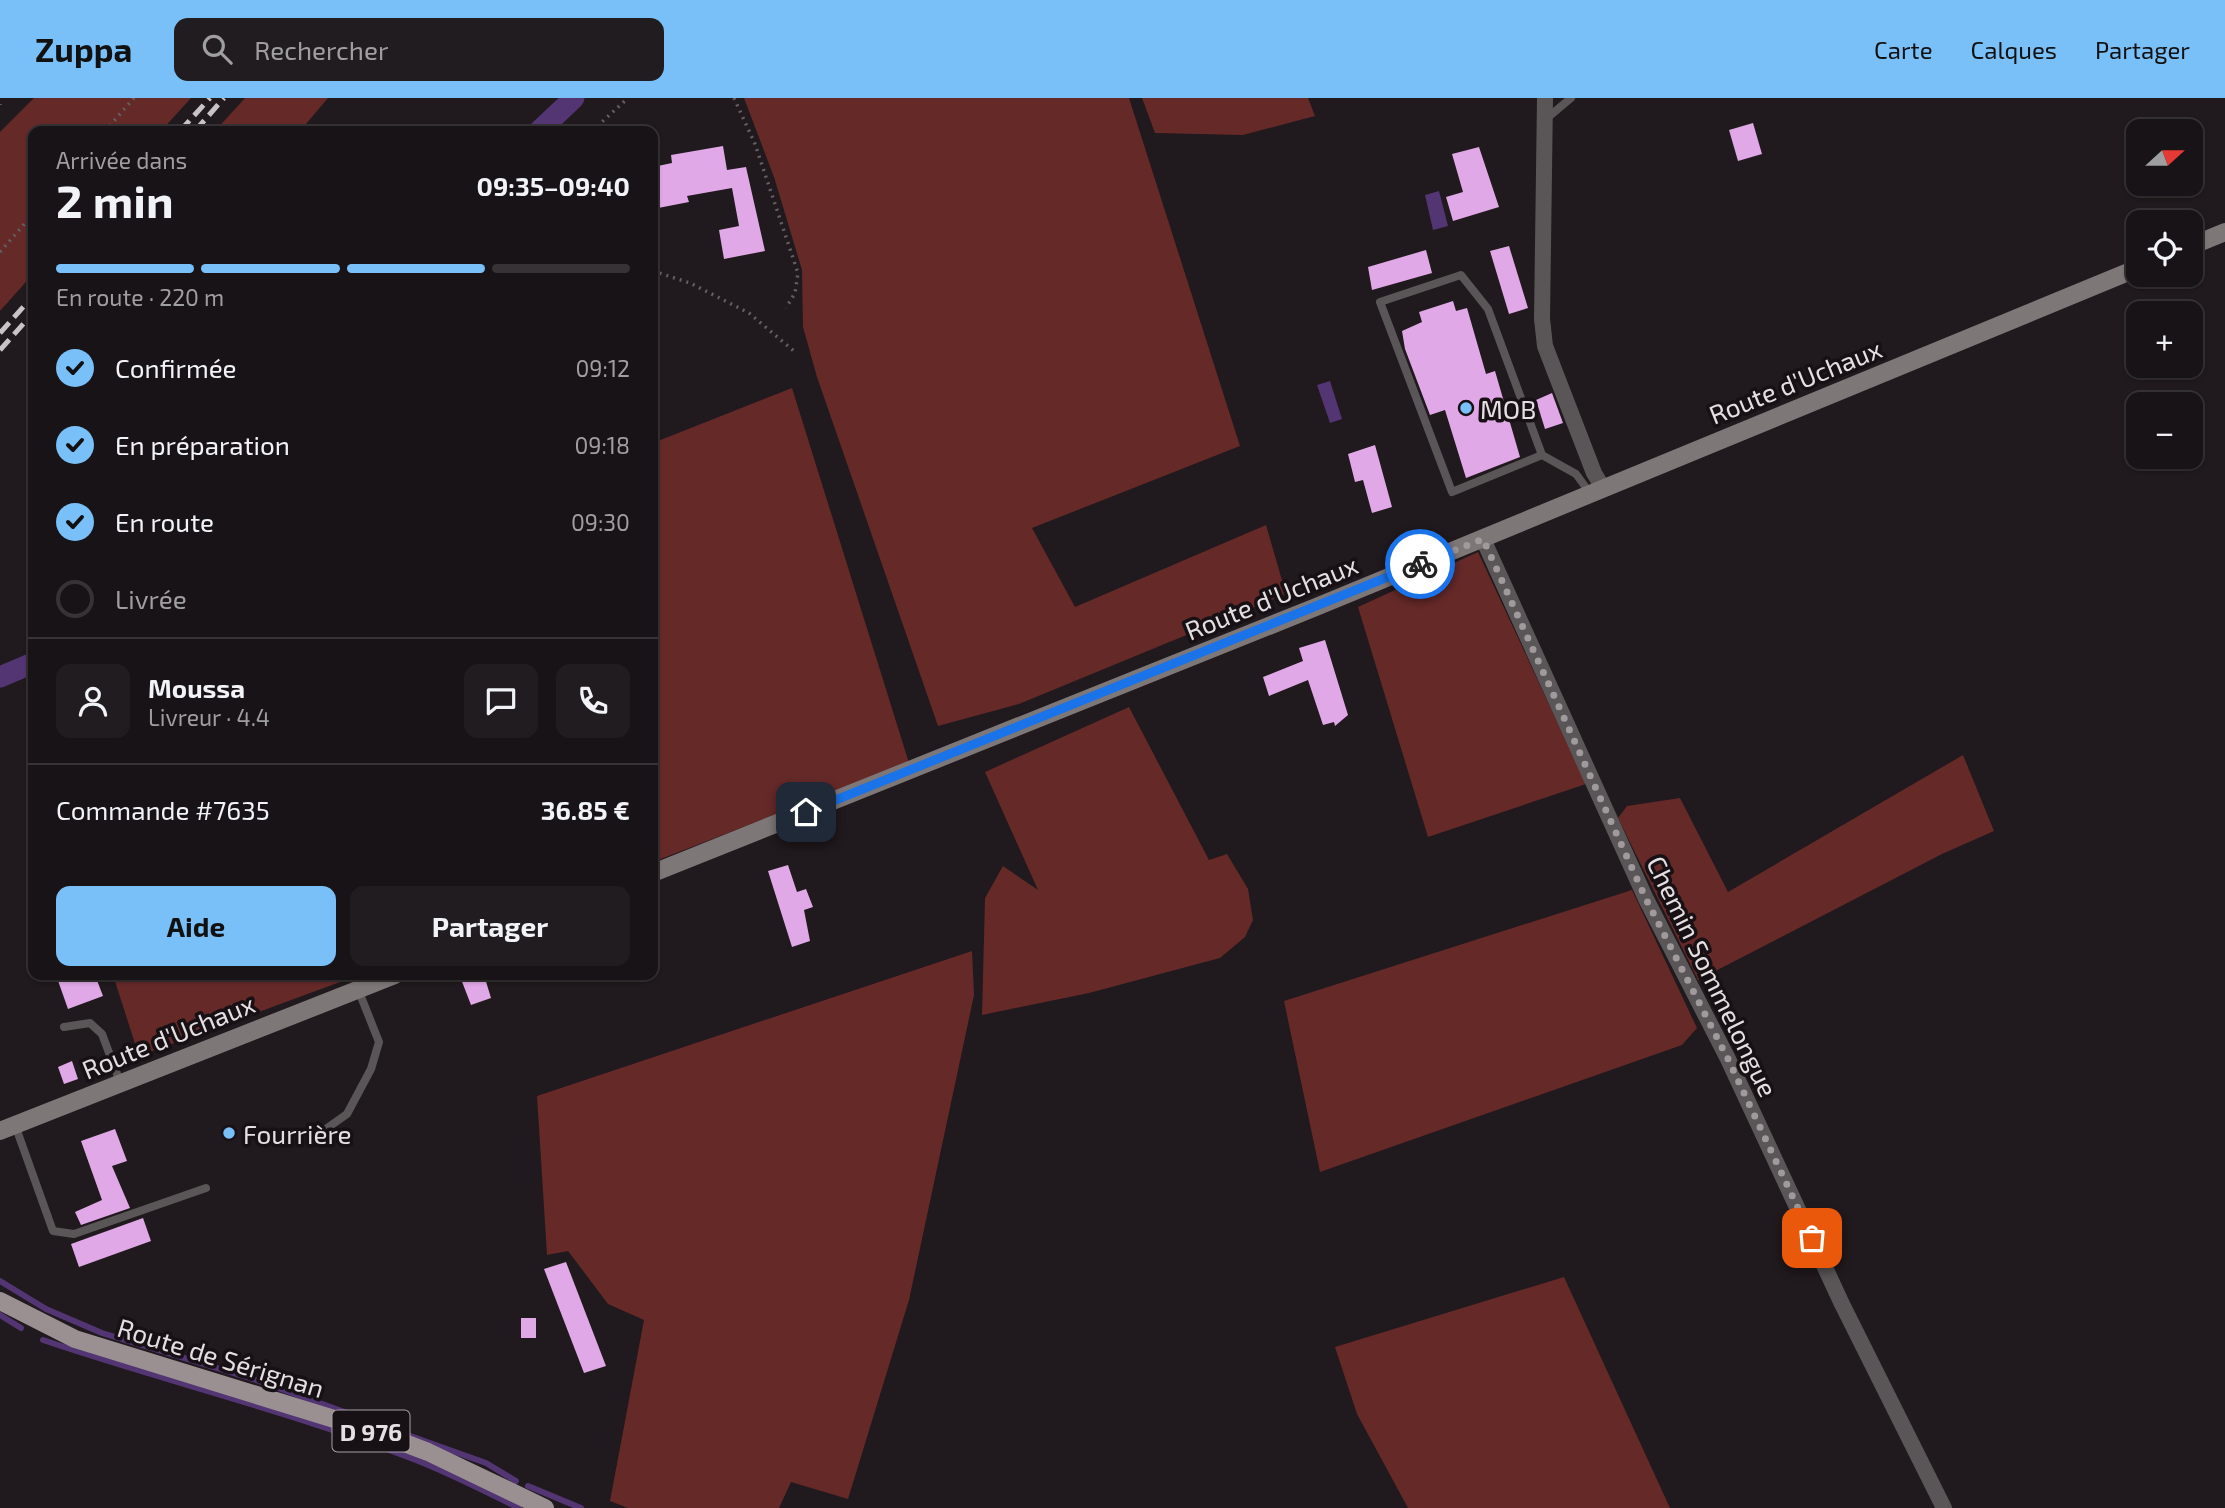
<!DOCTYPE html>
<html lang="fr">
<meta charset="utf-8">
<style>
body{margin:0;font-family:"Exo 2",sans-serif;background:#211c1f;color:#f1f3f6;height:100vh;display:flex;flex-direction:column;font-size:26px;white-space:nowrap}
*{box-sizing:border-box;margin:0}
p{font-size:23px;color:#9f9ea1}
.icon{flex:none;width:38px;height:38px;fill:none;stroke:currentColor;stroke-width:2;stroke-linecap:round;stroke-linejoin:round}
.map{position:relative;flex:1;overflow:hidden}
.sheet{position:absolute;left:28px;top:28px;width:630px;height:854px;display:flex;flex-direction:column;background:#181316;border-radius:14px;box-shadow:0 2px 5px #0004,0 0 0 2px #363235}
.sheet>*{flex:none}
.needle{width:46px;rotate:69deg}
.fabs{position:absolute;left:2126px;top:21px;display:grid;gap:14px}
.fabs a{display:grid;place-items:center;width:77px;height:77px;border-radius:14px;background:#181316;box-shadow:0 2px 5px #0004,0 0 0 2px #363235;font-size:35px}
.pin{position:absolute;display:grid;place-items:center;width:60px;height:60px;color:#fff;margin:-30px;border-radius:14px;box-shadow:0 4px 10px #0006}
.courier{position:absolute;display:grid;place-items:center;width:70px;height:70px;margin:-35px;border:5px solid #1a73e8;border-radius:50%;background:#fff;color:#222;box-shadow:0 2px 9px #0007}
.head em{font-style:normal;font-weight:700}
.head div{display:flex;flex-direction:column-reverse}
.head{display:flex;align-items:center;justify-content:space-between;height:119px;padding:0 28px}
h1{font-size:46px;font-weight:700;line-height:52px}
.bar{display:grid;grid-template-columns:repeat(4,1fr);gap:10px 7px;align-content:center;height:84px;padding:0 28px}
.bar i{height:9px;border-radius:5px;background:#363235}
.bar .current{background:#79bff8}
.bar p{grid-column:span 4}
.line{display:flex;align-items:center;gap:18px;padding:0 28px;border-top:2px solid #363235}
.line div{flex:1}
.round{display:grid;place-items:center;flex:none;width:74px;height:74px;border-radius:14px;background:#211c1f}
ol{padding:0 28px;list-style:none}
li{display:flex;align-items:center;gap:21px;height:77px}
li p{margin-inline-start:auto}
li .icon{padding:7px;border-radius:50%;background:#79bff8;color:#111;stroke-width:4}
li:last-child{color:#9f9ea1}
li i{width:38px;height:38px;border:4px solid #363235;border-radius:50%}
.action{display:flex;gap:14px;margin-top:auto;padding:14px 28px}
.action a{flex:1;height:80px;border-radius:14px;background:#79bff8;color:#111;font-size:28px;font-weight:700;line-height:80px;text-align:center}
.action a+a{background:#211c1f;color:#f1f3f6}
header{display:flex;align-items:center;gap:42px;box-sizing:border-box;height:98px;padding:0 35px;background:#79bff8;color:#111}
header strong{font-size:33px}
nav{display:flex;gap:38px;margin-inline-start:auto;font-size:24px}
.search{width:490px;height:63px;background:#211c1f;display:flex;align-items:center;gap:18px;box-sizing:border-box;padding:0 24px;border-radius:14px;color:#9f9ea1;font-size:26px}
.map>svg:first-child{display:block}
.green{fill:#652928}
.water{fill:#533574}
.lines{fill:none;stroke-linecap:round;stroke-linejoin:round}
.stream{stroke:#533574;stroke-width:6}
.canal{stroke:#533574;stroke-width:21}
.building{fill:#e1a8e7}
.path{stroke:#655e62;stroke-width:3.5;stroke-dasharray:2 5;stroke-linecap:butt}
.service{stroke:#5a5657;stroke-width:8}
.minor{stroke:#5a5657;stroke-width:16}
.secondary{stroke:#7e7778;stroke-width:18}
.primary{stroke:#9a9092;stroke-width:18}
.rail{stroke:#c9c2c6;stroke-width:5;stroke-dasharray:14 7;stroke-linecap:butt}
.done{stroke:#a09a9d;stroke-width:7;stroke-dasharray:0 12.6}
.route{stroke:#1a73e8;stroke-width:9}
.poi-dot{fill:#79bff8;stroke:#171014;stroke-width:2.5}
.labels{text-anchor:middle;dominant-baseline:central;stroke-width:7;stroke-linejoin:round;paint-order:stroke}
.shield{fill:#171014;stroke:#a7a1a4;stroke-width:2}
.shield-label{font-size:24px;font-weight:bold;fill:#e5dfe2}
.street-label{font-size:26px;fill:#e5dfe2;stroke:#171014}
.poi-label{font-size:26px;fill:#e5dfe2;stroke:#171014;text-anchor:start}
</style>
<header>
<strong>Zuppa</strong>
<div class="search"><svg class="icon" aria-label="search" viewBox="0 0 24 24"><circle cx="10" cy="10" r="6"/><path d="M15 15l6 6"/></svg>Rechercher</div>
<nav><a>Carte</a><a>Calques</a><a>Partager</a></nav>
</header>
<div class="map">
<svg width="2225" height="1410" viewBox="0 0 2225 1410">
<rect width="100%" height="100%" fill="#20191d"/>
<!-- green -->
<g class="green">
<path d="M 34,0 L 191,0 L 161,33 L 33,33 L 33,176 L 0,213 L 0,34 Z"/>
<path d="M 245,0 L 328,0 L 300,33 L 215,33 Z"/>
<path d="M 744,0 L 1129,0 L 1240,348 L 1032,430 L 1075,509 L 1266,427 L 1286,496 L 1019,606 L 938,628 L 817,279 L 803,229 L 802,172 L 774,79 Z"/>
<path d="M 1142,0 L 1308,0 L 1315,18 L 1243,37 L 1155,35 Z"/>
<path d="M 792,290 L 909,665 L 653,764 L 653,345 Z"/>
<path d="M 1478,454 L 1586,686 L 1428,739 L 1358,509 Z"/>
<path d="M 1129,609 L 1209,762 L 1227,756 L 1248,791 L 1253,822 L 1245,839 L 1220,860 L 1089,895 L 982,917 L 985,800 L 1003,768 L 1038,792 L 985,674 Z"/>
<path d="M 1963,657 L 1994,733 L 1942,756 L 1698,882 L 1618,720 L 1627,708 L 1680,700 L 1728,794 Z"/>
<path d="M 1632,792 L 1697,930 L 1682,947 L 1320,1074 L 1284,903 Z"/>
<path d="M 972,853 L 974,897 L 909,1202 L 848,1401 L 791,1384 L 779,1410 L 628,1410 L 610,1403 L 644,1222 L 608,1206 L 568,1153 L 547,1157 L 537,998 Z"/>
<path d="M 113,877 L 359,877 L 139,958 Z"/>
<path d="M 1564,1179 L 1670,1410 L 1408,1410 L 1357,1316 L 1335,1249 Z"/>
</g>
<!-- water -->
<g class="water">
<path d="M 1439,93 L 1448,128 L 1433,132 L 1425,97 Z"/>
<path d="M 1330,283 L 1342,321 L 1330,325 L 1317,287 Z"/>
</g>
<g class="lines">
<!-- stream -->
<g class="stream">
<path d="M 0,1183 L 46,1211 L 102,1235 L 256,1282 L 372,1324"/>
<path d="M 0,1217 L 21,1230"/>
<path d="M 43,1242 C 164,1283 289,1313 408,1359 C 446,1373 482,1392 519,1410"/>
<path d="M 402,1335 L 486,1365 L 516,1383"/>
<path d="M 528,1388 L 581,1410"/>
</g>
<!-- canal -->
<g class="canal">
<path d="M 539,33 L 574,0"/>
<path d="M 0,579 L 33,565"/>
</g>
</g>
<!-- building -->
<g class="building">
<path d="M 1753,25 L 1762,56 L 1738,63 L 1729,32 Z"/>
<path d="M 723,48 L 727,72 L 746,69 L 765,153 L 724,161 L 719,132 L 739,128 L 732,90 L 687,98 L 689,104 L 653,111 L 653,69 L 672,65 L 671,57 Z"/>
<path d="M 1479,49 L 1499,109 L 1453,123 L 1446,99 L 1463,94 L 1452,56 Z"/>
<path d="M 1509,148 L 1528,210 L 1509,216 L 1490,153 Z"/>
<path d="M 1426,152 L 1432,175 L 1372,192 L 1368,169 Z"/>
<path d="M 1453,203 L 1456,213 L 1467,210 L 1486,276 L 1495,273 L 1520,359 L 1466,380 L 1445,312 L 1430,317 L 1405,251 L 1402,233 L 1422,224 L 1419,214 Z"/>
<path d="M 1552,295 L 1563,325 L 1545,331 L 1536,302 Z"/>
<path d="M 1375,347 L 1392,409 L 1372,415 L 1363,382 L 1355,384 L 1348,356 Z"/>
<path d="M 1325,542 L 1348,617 L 1335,628 L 1334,624 L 1323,627 L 1308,582 L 1269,598 L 1263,579 L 1303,563 L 1299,550 Z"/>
<path d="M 788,767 L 797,794 L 806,791 L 813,809 L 804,812 L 810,843 L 792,849 L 768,773 Z"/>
<path d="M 56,877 L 95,877 L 103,898 L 68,911 Z"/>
<path d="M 474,877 L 484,877 L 491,900 L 471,907 L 461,881 Z"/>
<path d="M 72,963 L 78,981 L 64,986 L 58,969 Z"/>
<path d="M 115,1031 L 127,1063 L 112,1068 L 130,1110 L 81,1127 L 75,1114 L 102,1102 L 81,1043 Z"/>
<path d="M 143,1120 L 151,1143 L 79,1169 L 71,1146 Z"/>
<path d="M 566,1164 L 606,1268 L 584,1275 L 544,1171 Z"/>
<rect x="521" y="1220" width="15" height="20"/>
</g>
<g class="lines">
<!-- path -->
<g class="path">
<path d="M 734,0 L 755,46 L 798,175 L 795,195 L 786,210"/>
<path d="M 0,7 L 0,6"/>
<path d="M 105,33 L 134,0"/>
<path d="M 592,33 L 628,0"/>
<path d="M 0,154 L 33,116"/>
<path d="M 653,173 L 690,185 L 749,215 L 795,254"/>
</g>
<!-- service -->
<g class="service">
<path d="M 1546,21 L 1571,0"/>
<path d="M 1542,357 L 1488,211 L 1461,177 L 1380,204 L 1452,394 L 1542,357 L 1576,376 L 1590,395"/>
<path d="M 64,929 L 90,925 L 102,936 L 120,984"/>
<path d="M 15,1027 L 53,1133 L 74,1136 L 206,1090"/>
<path d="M 323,1033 L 347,1016 L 371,971 L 379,944 L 358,891"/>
</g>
<!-- minor -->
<g class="minor">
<path d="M 1545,0 L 1542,221 L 1545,248 L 1594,375 L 1603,390"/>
<path d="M 1483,441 L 1646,801 L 1728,961 L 1842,1206 L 1944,1410"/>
</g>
<!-- secondary -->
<g class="secondary">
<path d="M 2191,148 L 2225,134"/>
<path d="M 653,775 L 1316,509 L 2138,170"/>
<path d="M 0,1033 L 395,877"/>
</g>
<!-- primary -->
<path class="primary" d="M 0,1203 L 75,1241 L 373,1333 L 428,1354 L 545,1410"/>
<!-- rail -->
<g class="rail">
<path d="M 180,33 L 210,0"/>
<path d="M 195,33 L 224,0"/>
<path d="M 0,235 L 33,198"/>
<path d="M 0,252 L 33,215"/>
</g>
</g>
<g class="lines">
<!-- done -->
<path class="done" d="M 1420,466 L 1483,441 L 1646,801 L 1728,961 L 1812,1140"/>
<!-- route -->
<path class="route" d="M 806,714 L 1420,466"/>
</g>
<!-- markers -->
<g class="poi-dot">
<circle cx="1466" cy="310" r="7"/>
<circle cx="229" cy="1035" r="7"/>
</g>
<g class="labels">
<!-- shield labels -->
<rect class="shield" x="332.5" y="1312.5" width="77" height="41" rx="5"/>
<g class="shield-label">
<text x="371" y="1333">D 976</text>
</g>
<!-- street labels -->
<g class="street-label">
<text transform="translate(1795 283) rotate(-22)">Route d'Uchaux</text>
<text transform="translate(1271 499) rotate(-22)">Route d'Uchaux</text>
<text transform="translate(1713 878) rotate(64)">Chemin Sommelongue</text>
<text transform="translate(168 938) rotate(-22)">Route d'Uchaux</text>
<text transform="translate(221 1259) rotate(17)">Route de Sérignan</text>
</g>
<!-- poi labels -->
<g class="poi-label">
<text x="1480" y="310">MOB</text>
<text x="243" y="1035">Fourrière</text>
</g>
</g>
</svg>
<div class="fabs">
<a><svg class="needle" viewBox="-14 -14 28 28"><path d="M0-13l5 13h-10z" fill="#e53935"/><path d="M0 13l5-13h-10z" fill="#9f9ea1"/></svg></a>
<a><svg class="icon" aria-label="locate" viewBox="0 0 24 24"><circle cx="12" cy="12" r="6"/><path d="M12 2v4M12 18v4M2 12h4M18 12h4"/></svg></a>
<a>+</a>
<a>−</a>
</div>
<div class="pin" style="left:1812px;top:1140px;background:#ea580c"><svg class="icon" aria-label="bag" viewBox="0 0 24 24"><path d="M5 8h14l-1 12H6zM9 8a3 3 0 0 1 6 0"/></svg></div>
<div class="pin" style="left:806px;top:714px;background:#1f2937"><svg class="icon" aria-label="home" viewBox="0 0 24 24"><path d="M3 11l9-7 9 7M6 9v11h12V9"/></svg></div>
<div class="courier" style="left:1420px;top:466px"><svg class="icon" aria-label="bike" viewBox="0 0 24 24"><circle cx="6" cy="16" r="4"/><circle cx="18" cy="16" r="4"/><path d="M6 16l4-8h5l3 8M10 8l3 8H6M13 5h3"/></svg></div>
<section class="sheet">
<div class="head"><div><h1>2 min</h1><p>Arrivée dans</p></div><em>09:35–09:40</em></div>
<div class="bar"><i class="current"></i><i class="current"></i><i class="current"></i><i></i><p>En route · 220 m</p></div>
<ol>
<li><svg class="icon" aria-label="check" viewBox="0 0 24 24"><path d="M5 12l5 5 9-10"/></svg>Confirmée<p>09:12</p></li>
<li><svg class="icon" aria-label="check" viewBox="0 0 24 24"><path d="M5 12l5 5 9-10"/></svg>En préparation<p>09:18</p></li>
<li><svg class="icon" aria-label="check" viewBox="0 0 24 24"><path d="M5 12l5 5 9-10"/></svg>En route<p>09:30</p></li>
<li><i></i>Livrée</li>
</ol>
<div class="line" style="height:126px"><a class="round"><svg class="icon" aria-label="person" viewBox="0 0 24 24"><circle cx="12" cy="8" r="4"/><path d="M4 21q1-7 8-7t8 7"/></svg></a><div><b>Moussa</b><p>Livreur · 4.4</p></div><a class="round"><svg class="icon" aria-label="chat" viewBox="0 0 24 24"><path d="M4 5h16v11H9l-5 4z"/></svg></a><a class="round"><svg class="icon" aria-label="phone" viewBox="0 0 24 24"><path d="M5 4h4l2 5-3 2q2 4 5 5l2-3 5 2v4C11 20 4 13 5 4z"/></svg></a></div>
<div class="line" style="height:91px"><div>Commande #7635</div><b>36.85 €</b></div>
<div class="action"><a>Aide</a><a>Partager</a></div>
</section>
</div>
